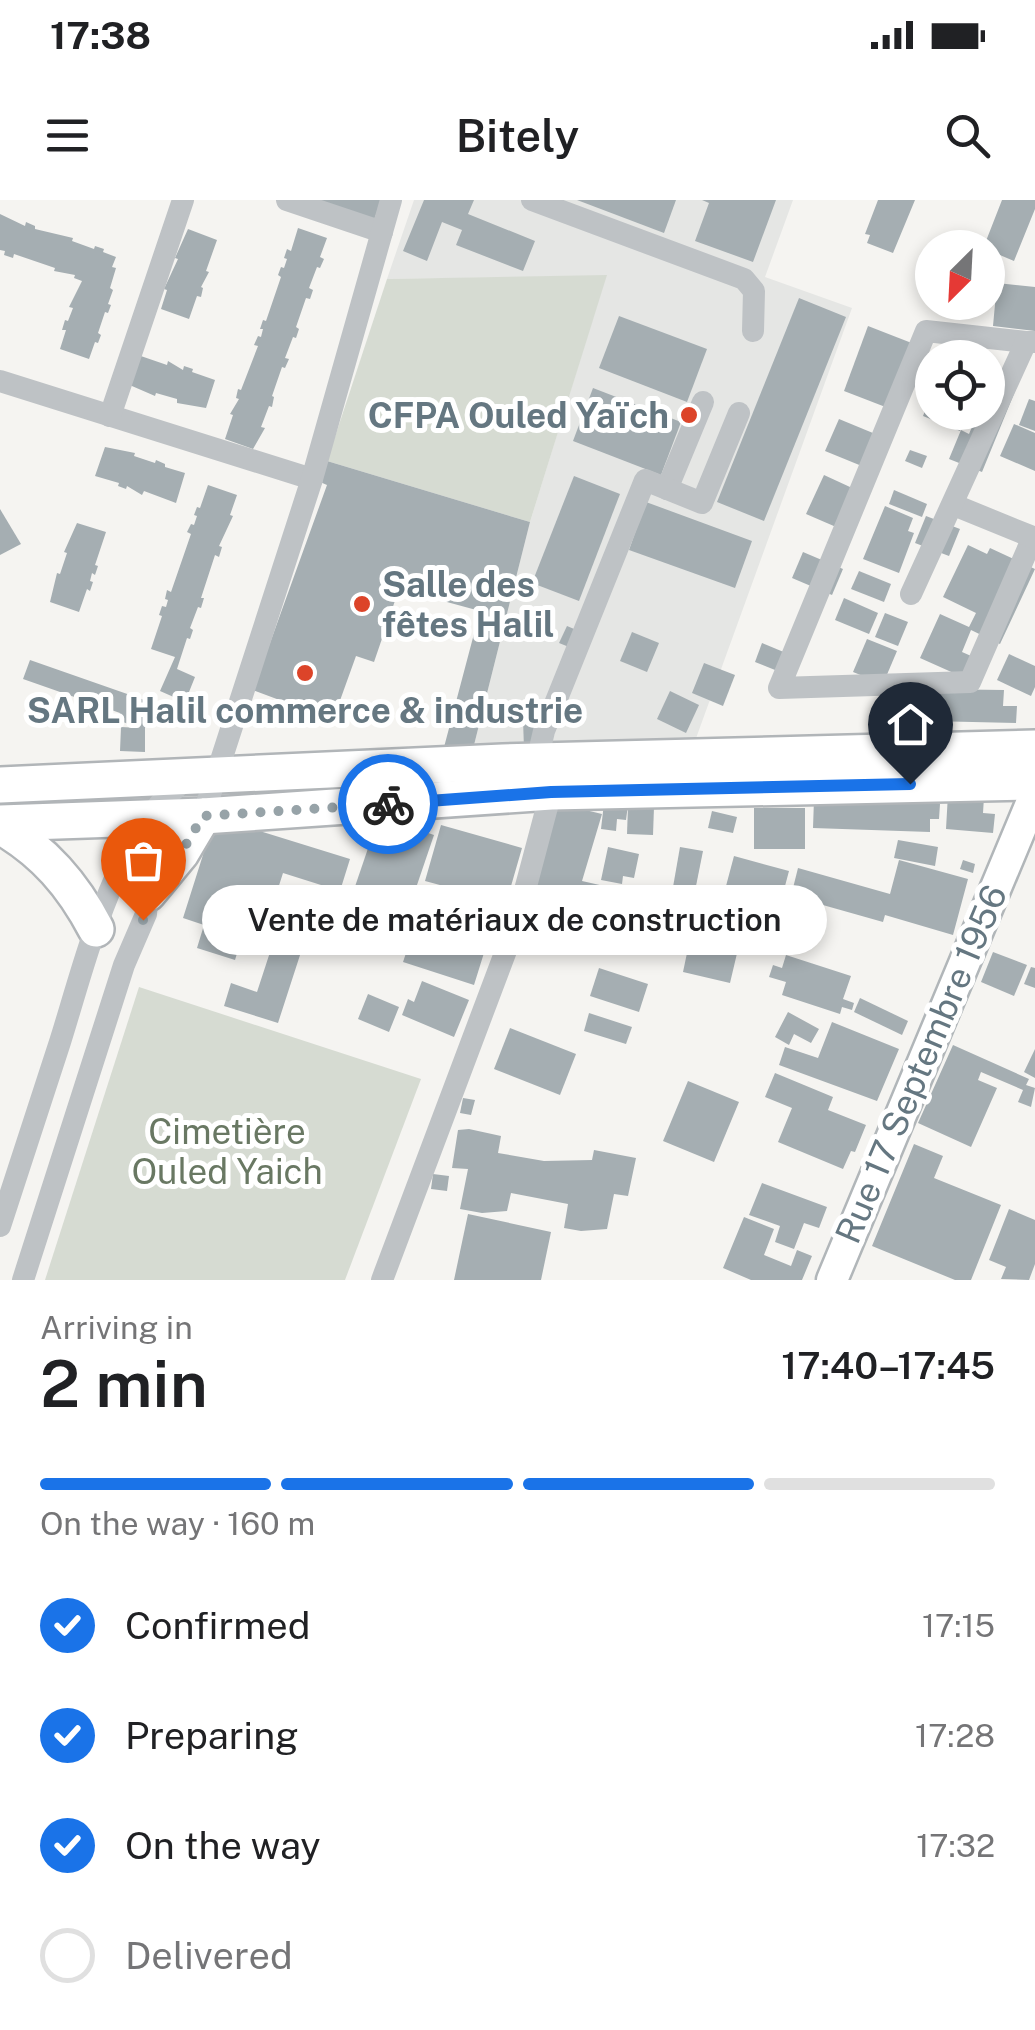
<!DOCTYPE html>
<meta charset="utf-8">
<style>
body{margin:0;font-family:"Public Sans",sans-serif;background:#f2f2f2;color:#202124;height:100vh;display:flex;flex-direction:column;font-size:38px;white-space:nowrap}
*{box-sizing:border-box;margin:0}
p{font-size:32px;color:#757577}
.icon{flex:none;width:55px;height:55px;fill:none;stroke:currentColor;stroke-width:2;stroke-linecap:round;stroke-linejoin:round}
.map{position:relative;height:1080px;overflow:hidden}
.side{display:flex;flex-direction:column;background:#fff;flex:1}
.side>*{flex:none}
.needle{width:65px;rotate:204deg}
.tools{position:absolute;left:915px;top:30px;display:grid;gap:20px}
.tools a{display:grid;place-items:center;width:90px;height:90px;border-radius:50%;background:#fff;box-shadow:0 5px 15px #0003;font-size:50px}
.pin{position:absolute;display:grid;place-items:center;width:85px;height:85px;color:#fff;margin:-102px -42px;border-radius:50% 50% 50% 0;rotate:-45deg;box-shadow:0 0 10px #0007}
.pin .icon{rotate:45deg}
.courier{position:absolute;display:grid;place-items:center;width:100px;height:100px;margin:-50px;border:8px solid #1a73e8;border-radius:50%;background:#fff;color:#222;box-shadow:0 2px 12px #0007}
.bubble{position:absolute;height:70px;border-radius:35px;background:#fff;box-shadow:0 5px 15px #0003;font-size:32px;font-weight:600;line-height:70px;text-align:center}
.head em{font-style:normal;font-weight:600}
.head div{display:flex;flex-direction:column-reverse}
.head{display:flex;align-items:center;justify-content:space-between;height:170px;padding:0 40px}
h1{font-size:65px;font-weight:600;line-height:75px}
.bar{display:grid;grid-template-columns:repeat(4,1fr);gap:15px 10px;align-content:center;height:120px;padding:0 40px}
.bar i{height:12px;border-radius:8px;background:#e0e0e0}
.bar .active{background:#1a73e8}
.bar p{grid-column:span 4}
ol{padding:0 40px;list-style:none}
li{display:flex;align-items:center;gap:30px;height:110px}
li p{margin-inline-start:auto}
li .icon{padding:10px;border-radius:50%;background:#1a73e8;color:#fff;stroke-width:4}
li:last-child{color:#757577}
li i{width:55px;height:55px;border:5px solid #e0e0e0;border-radius:50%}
.status{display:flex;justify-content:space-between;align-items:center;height:70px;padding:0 50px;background:#fff;direction:ltr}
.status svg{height:28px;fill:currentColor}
header{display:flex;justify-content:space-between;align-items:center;height:130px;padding:0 40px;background:#fff;font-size:45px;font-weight:600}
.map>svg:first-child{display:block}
.built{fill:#e5e6e4}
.green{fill:#d6dbd2}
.building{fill:#a5aeb2}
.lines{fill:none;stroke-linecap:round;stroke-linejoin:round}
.major-casing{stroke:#b1b6b9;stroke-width:35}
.highway-casing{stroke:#b1b5b8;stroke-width:40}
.minor{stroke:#bec2c5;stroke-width:22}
.major{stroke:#fff;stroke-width:30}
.highway{stroke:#fff;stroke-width:35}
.done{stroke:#97a3a8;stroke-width:10;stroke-dasharray:0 18}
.route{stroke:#1a73e8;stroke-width:12}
.poi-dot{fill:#dc4429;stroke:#fff;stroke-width:4}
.labels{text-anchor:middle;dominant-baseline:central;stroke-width:10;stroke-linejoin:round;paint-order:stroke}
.poi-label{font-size:35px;font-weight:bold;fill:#657781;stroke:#fff;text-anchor:end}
.street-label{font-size:35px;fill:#657781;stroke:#fff}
.park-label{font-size:35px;fill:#697863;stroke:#fff}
</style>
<div class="status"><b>17:38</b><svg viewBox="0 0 49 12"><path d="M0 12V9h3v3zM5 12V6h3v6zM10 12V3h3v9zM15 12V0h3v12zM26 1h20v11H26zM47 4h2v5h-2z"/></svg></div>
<header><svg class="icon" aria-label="menu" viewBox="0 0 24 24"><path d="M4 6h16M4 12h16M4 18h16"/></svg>Bitely<svg class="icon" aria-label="search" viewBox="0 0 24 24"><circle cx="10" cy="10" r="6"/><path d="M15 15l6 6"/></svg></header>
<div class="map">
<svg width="1035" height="1080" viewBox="0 0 1035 1080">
<rect width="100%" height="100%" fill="#f5f4f1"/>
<!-- built -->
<path class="built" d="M 414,0 L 793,0 L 765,77 L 852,108 L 695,541 L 473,549 L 530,322 L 606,76 L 387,79 Z"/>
<!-- green -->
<g class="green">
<path d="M 607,75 L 530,322 L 327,261 L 387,79 Z"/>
<path d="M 139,787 L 421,879 L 345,1080 L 45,1080 Z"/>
</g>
<!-- building -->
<g class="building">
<path d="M 304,0 L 382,0 L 371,27 Z"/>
<path d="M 424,0 L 474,0 L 468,14 L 535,41 L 523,71 L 456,45 L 462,30 L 442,22 L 427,61 L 403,51 Z"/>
<path d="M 577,0 L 676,0 L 664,33 Z"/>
<path d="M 702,0 L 776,0 L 753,62 L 695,41 L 709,3 Z"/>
<path d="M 878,0 L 915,0 L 893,53 L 867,43 L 870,35 L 865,34 Z"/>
<path d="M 1002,0 L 1035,0 L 1035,9 L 1014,61 L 988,50 L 991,43 L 986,41 Z"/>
<path d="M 0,14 L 25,26 L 26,22 L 35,26 L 35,29 L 73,38 L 72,41 L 94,49 L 95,46 L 104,49 L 103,52 L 116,57 L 112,67 L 116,68 L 110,88 L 113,90 L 108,104 L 111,105 L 108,113 L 105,112 L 98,133 L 101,135 L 98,143 L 95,142 L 89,159 L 60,149 L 66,130 L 62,130 L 65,120 L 68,121 L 73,108 L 69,107 L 82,81 L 74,78 L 75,75 L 54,71 L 55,68 L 14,54 L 13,58 L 4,55 L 5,51 L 0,50 Z"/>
<path d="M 298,28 L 327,38 L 320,57 L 324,59 L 320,68 L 317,67 L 309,88 L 313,90 L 310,99 L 306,98 L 296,127 L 299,129 L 296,138 L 293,137 L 285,158 L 289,159 L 285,168 L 282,167 L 272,196 L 274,197 L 272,207 L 269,206 L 261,227 L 265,228 L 253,249 L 225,239 L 233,215 L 230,214 L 239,199 L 236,198 L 238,189 L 241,190 L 258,146 L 254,145 L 258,136 L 261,137 L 263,129 L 260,129 L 263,120 L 266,121 L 281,77 L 278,75 L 281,67 L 284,68 L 287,59 L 284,58 L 287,49 L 291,51 Z"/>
<path d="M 188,29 L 217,40 L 206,71 L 209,72 L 201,87 L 203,88 L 201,97 L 197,96 L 189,119 L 161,109 L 167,90 L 164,89 L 178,59 L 175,58 Z"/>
<path d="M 997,83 L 1035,87 L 1035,131 L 993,126 Z"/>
<path d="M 799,98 L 846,117 L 764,321 L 717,302 Z"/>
<path d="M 619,116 L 707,149 L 687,202 L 599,168 Z"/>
<path d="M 868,126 L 927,149 L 901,213 L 844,191 Z"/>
<path d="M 954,145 L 985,158 L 949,158 Z"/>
<path d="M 135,154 L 167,165 L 168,161 L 183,170 L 184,166 L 193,169 L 192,172 L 215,180 L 206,208 L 177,203 L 177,199 L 156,193 L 155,196 L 125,183 Z"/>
<path d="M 988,171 L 1018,184 L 982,272 L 949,259 L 961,230 L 969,234 L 978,212 L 988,212 Z"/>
<path d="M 593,188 L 681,222 L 661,275 L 573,241 Z"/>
<path d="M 932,193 L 932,212 L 967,212 L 960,231 L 923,216 Z"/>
<path d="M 1029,199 L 1035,201 L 1035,231 L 1019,225 Z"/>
<path d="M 839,219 L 885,238 L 874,271 L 825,251 Z"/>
<path d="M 1014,224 L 1035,233 L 1035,271 L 1000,256 Z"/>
<path d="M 105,247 L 135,253 L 134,256 L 155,263 L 156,260 L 165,264 L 165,267 L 185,273 L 176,303 L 144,291 L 142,295 L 127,286 L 126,289 L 118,286 L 119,283 L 95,276 Z"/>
<path d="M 910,250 L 927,256 L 922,268 L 905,261 Z"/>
<path d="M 327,261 L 530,322 L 473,549 L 443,551 L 480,411 L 399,389 L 374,462 L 356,456 L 333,520 L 253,490 L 327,285 L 320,282 Z"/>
<path d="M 824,275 L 850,287 L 850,333 L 806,314 Z"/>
<path d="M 574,276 L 620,294 L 579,401 L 532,383 Z"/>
<path d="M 208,285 L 237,295 L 230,315 L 233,316 L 219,346 L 222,347 L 219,357 L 215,355 L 201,398 L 204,398 L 201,408 L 198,407 L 190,428 L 193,430 L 190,439 L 187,438 L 177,469 L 195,477 L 185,502 L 160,491 L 175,457 L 151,449 L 162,416 L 159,415 L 162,406 L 166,407 L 168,400 L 165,399 L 167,390 L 171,392 L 191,334 L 187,332 L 191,324 L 194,325 L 197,316 L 194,315 L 197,307 L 200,308 Z"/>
<path d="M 894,290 L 927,304 L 922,317 L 889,304 Z"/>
<path d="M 646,302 L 752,341 L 735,388 L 629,350 Z"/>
<path d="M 885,306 L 913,318 L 908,331 L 914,333 L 899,373 L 863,359 Z"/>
<path d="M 0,309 L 21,344 L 0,355 Z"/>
<path d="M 926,316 L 960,329 L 949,356 L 915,343 Z"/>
<path d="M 77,323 L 106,332 L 95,365 L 98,366 L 95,375 L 92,373 L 90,381 L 93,382 L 90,391 L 87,389 L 79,412 L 50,402 L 57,373 L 60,374 L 67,353 L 64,352 Z"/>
<path d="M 968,345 L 987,354 L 990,348 L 1035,369 L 1000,444 L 971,430 L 962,452 L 985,462 L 976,483 L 920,458 L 940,414 L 969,427 L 976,413 L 943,397 Z"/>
<path d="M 803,352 L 843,369 L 832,395 L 792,378 Z"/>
<path d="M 859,371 L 891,384 L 884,402 L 851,389 Z"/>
<path d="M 844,398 L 878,413 L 869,434 L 835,420 Z"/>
<path d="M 885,413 L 908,422 L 898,446 L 875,437 Z"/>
<path d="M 567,426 L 586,434 L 579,451 L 559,443 Z"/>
<path d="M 632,432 L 659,443 L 647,472 L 620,461 Z"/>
<path d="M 867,439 L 897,451 L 883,484 L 853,472 Z"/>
<path d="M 762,443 L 786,453 L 780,472 L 755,462 Z"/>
<path d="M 1009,454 L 1035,466 L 1035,487 L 1031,496 L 997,480 Z"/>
<path d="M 30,460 L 153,503 L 145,528 L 145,552 L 120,551 L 121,527 L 140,528 L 117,520 L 120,513 L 23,479 Z"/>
<path d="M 704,463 L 735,475 L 723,506 L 692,493 Z"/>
<path d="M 929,489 L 1004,490 L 1003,506 L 1017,506 L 1016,523 L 929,521 Z"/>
<path d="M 670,491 L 699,505 L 686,533 L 657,519 Z"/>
<path d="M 544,519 L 545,547 L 524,548 L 523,520 Z"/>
<path d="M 948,594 L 984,597 L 983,613 L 995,614 L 993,633 L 946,629 Z"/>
<path d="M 814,599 L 940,604 L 939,619 L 930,619 L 930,632 L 813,628 Z"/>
<path d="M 552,602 L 602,614 L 582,681 L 666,700 L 663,715 L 658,714 L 648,754 L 608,745 L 616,703 L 604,749 L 520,727 Z"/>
<path d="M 604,603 L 628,605 L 626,620 L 617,619 L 616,631 L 601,629 Z"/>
<path d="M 628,606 L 654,607 L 653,635 L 627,634 Z"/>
<rect x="754" y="608" width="51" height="41"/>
<path d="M 712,611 L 737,617 L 733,633 L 708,628 Z"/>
<path d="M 379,616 L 434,635 L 401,732 L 346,713 Z"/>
<path d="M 215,617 L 350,659 L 340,691 L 283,673 L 275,698 L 256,692 L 235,760 L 197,748 L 204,725 L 183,718 Z"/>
<path d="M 441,625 L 522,648 L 507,700 L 478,691 L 473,706 L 448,699 L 451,688 L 425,681 Z"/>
<path d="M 898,640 L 938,647 L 935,666 L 894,658 Z"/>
<path d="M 608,647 L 639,654 L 634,678 L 623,676 L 622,684 L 601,680 Z"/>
<path d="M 680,647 L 703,651 L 695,691 L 673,687 Z"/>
<path d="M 734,656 L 789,671 L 781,701 L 726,686 Z"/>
<path d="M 899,660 L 968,679 L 953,735 L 885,715 L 883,722 L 791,696 L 798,668 L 890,694 Z"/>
<path d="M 963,660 L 975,664 L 973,673 L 960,669 Z"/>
<path d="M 783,699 L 811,704 L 808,721 L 780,716 Z"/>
<path d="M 421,708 L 446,716 L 443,726 L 488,740 L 474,785 L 403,762 Z"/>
<path d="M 667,709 L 743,728 L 730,783 L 683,772 L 687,753 L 658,746 Z"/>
<path d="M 312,722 L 328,726 L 324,740 L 309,736 Z"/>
<path d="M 273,743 L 301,752 L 278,823 L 224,806 L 231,783 L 257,792 Z"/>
<path d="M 993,752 L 1027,765 L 1014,796 L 981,782 Z"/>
<path d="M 786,755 L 851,776 L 843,799 L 854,803 L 852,810 L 842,807 L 840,814 L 782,795 L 786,782 L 769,777 L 773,765 L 782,768 Z"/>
<path d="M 1031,767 L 1035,768 L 1035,788 L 1024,784 Z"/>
<path d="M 599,768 L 648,784 L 639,812 L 590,796 Z"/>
<path d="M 422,781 L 469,800 L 454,837 L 402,815 L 408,799 L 414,802 Z"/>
<path d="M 368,794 L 399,807 L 389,832 L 358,819 Z"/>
<path d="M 860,798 L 908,821 L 902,835 L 854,812 Z"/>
<path d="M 788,812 L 819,829 L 811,843 L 794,834 L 789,845 L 775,837 Z"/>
<path d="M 589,813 L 632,827 L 626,844 L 584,831 Z"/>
<path d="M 832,822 L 899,849 L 877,901 L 779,865 L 785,847 L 818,858 Z"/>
<path d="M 510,828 L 576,854 L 560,895 L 494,869 Z"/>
<path d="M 953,845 L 1029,879 L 1026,885 L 1035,888 L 1031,907 L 1018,902 L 1023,890 L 981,872 L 978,880 L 997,888 L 971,947 L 918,923 Z"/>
<path d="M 1035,849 L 1035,878 L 1024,872 Z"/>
<path d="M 775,873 L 833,897 L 828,910 L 866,925 L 855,952 L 851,951 L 843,969 L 778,942 L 792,908 L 765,897 Z"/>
<path d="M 688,881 L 739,902 L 714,962 L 663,941 Z"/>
<path d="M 463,898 L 475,900 L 471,915 L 460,913 Z"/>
<path d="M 469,929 L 501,936 L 498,953 L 544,961 L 592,960 L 594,950 L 636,958 L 628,996 L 614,994 L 607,1029 L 581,1031 L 564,1028 L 568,1004 L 511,993 L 507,1011 L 482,1013 L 460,1009 L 468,969 L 452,968 L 458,930 Z"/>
<path d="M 914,944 L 943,956 L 934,978 L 1001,1005 L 971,1080 L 955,1080 L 872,1046 Z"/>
<path d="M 433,974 L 449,976 L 447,991 L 431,989 Z"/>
<path d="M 762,983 L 827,1007 L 819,1028 L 804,1023 L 794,1049 L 775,1042 L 780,1026 L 749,1015 Z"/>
<path d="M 1009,1009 L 1035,1020 L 1035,1064 L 1029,1080 L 1001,1079 L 1006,1067 L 989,1060 Z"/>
<path d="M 468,1014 L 551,1032 L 541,1080 L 454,1080 Z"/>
<path d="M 744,1017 L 774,1029 L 764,1055 L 791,1066 L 797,1050 L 812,1056 L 802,1080 L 751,1080 L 723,1068 Z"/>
</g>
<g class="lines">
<!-- major casing -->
<g class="major-casing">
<path id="major" d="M 832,1080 L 1035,594"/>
</g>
<!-- highway casing -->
<g class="highway-casing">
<g id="highway">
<path d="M 0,585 L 503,562 L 1035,548"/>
<path d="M 0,623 L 203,616 L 551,592 L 1035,582"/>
<path d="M 0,626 C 44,651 73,685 96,729"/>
<path d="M 148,693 L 181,653 L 203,616"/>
</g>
</g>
<!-- minor -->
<g class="minor">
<path d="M 287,0 L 382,32"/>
<path d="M 532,0 L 744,79 L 754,91 L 753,131"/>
<path d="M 1026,142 L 926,131 L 779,488 L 970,482 L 1033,337"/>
<path d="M 0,181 L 312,279"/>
<path d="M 110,216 L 183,0"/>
<path d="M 667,289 L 703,202"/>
<path d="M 954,305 L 1035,338"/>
<path d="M 911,394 L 1026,142 L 1035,142"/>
<path d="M 537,561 L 544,531 L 645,280 L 702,303 L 739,213"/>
<path d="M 203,616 L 312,279 L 391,0"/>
<path d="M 0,1026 C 20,965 40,904 60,842 C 85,763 117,624 190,577"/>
<path d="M 23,1080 L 124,765 L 146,714 L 148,693 L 140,682"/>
<path d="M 382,1080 L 516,724 L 551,592"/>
</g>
<!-- major -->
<use href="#major" class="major"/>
<!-- highway -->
<use href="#highway" class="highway"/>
</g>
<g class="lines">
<!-- done -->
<path class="done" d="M 143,720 L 148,693 L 181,653 L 203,616 L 388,604"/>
<!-- route -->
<path class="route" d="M 388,604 L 551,592 L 910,584"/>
</g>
<!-- markers -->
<g class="poi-dot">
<circle cx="689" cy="215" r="10"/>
<circle cx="362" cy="404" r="10"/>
<circle cx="305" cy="473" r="10"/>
</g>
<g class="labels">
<!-- poi labels -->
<g class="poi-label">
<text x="669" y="215">CFPA Ouled Yaïch</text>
<text x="382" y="384" text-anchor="start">Salle des<tspan x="382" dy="40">fêtes Halil</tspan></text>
<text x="305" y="510" text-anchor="middle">SARL Halil commerce &amp; industrie</text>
</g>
<!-- street labels -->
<g class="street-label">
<text transform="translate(921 864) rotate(-67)">Rue 17 Septembre 1956</text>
</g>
<!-- park labels -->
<g class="park-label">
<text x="227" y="931">Cimetière<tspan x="227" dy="40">Ouled Yaich</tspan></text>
</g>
</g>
</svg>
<div class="tools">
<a><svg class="needle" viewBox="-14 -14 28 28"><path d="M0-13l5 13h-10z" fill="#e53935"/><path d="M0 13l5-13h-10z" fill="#757577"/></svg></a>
<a><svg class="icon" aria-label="locate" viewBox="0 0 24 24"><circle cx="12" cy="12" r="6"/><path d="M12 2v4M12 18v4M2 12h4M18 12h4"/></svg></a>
</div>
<div class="pin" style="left:143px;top:720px;background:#ea580c"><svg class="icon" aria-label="bag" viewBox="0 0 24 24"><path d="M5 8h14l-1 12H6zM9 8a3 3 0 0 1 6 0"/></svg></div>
<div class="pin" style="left:910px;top:584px;background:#1f2937"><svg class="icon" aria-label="home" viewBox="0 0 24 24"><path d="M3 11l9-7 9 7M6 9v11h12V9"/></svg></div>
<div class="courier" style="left:388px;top:604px"><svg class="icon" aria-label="bike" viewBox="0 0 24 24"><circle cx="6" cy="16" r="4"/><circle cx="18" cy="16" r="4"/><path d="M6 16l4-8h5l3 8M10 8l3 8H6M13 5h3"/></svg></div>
<div class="bubble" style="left:202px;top:685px;width:625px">Vente de matériaux de construction</div>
</div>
<section class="side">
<div class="head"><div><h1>2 min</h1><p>Arriving in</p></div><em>17:40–17:45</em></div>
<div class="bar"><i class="active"></i><i class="active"></i><i class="active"></i><i></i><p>On the way · 160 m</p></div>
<ol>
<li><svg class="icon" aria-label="check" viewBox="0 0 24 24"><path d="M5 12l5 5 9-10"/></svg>Confirmed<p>17:15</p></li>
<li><svg class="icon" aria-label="check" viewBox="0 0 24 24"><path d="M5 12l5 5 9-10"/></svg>Preparing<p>17:28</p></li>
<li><svg class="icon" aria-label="check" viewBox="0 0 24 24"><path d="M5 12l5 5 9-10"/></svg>On the way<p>17:32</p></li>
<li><i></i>Delivered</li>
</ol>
</section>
